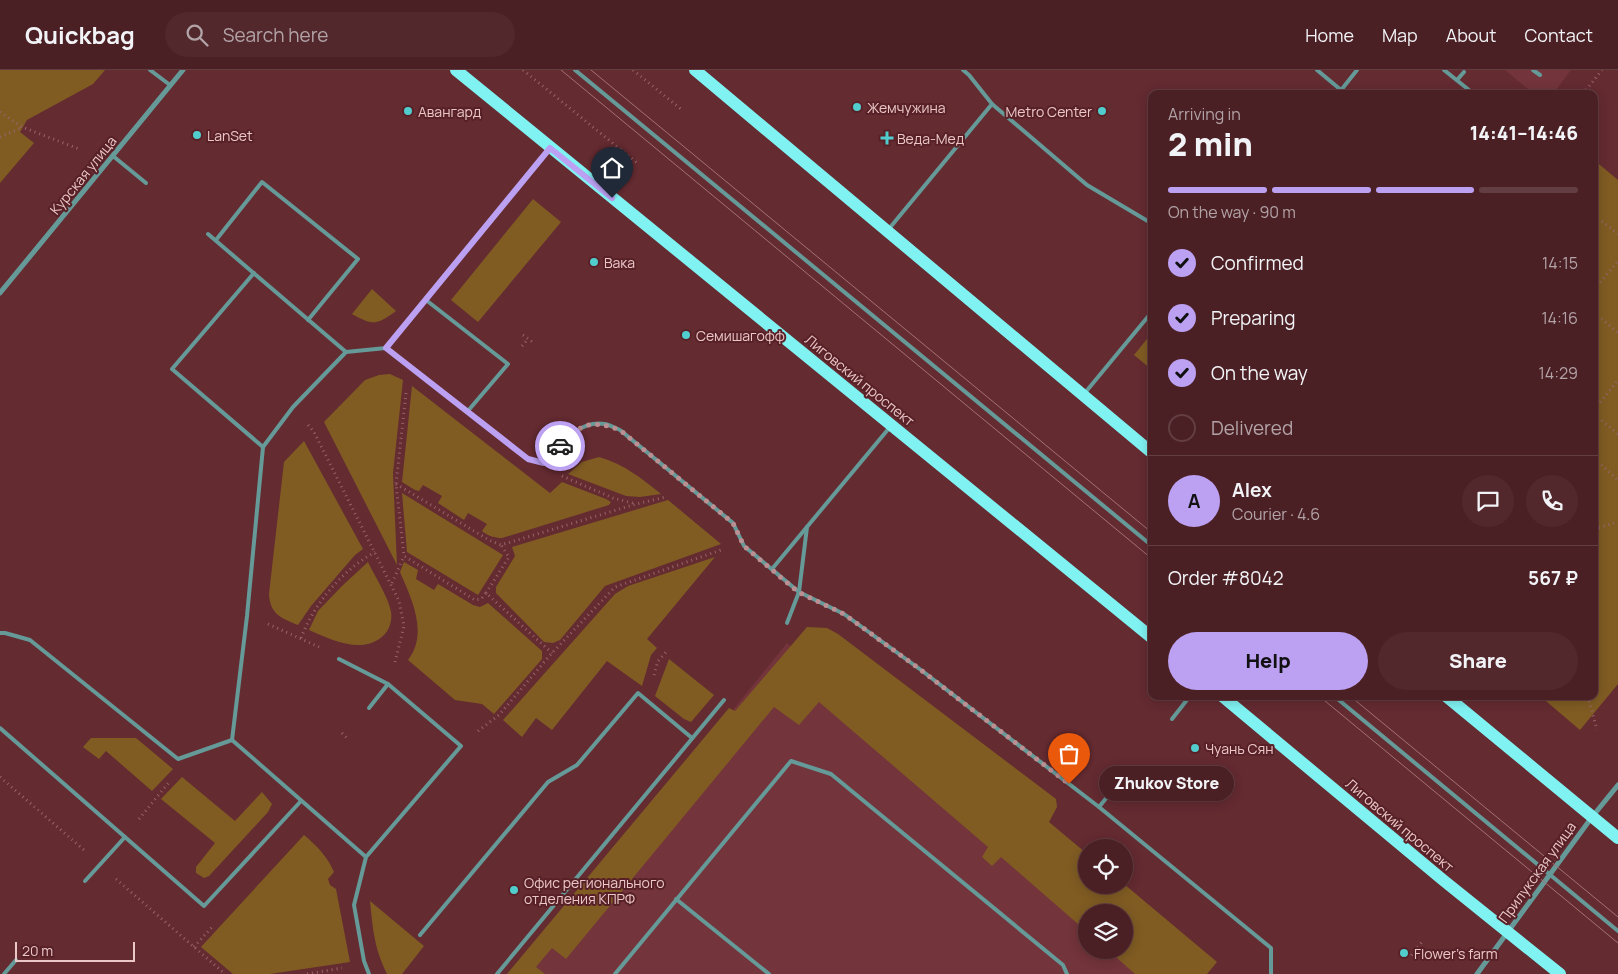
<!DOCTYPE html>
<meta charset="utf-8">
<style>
body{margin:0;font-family:Manrope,sans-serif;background:#52282d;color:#f1f3f6;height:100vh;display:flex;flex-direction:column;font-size:19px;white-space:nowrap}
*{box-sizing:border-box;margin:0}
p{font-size:16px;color:#b2a3a7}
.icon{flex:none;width:28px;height:28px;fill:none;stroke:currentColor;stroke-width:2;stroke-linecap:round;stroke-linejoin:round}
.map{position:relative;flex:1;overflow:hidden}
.sheet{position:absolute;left:1148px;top:20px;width:450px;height:610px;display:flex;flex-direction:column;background:#4b2025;border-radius:10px;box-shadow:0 2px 12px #0003,0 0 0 1px #623e42}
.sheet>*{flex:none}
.tools{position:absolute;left:1078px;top:769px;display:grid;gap:10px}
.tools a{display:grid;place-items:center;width:55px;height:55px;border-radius:50%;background:#4b2025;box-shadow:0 2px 12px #0003,0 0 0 1px #623e42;font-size:25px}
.scale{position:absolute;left:15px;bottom:12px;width:120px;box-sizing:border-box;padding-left:5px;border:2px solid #ebc7c8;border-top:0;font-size:14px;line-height:18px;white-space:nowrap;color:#ebc7c8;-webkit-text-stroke:4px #582127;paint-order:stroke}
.pin{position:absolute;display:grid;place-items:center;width:42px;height:42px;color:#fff;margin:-51px -21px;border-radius:50% 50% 50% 0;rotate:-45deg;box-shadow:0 0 5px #0007}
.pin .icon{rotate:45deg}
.courier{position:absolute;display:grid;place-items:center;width:50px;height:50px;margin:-25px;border:4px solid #bca0f2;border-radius:50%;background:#fff;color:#222;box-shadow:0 1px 6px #0007}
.bubble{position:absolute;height:35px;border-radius:18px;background:#4b2025;box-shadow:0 2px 12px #0003,0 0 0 1px #623e42;font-size:16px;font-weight:800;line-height:35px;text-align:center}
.head em{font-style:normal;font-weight:800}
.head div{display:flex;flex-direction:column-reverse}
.head{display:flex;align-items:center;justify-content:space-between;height:85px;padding:0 20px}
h1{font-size:32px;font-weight:800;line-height:38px}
.bar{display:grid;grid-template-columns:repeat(4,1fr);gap:8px 5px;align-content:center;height:60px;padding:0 20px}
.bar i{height:6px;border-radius:4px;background:#623e42}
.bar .current{background:#bca0f2}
.bar p{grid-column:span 4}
.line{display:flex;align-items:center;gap:12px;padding:0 20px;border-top:1px solid #623e42}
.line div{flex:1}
.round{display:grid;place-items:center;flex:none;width:52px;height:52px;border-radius:26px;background:#52282d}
ol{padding:0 20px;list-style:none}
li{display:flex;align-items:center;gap:15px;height:55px}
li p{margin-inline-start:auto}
li .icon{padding:5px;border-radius:50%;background:#bca0f2;color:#111;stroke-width:4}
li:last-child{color:#b2a3a7}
li i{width:28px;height:28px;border:2px solid #623e42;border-radius:50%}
.action{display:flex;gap:10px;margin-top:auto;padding:10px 20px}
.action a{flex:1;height:58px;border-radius:30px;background:#bca0f2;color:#111;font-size:20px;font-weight:800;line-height:58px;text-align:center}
.action a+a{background:#52282d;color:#f1f3f6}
header{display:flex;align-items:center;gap:30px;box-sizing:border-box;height:70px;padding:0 25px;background:#4b2025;border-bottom:1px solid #623e42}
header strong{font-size:24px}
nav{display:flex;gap:28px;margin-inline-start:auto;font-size:18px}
.search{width:350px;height:45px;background:#52282d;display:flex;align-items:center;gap:12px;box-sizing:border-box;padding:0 18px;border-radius:28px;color:#b2a3a7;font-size:19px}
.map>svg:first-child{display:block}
.built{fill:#73343b}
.green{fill:#805c23}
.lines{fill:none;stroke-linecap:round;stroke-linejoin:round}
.path{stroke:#966569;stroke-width:3;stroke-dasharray:1 4;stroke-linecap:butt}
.service{stroke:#659a99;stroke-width:4}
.minor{stroke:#659a99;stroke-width:5}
.primary{stroke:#80f2f2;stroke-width:12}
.tram{stroke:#a27276;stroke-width:1}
.done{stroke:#bc9093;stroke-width:5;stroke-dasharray:0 9}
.route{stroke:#bca0f2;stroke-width:6}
.poi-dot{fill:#52cdcd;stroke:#582127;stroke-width:2}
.labels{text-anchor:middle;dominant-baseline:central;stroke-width:4;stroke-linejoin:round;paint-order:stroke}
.poi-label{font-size:14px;fill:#ebc7c8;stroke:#582127;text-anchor:start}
.street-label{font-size:14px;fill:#ebc7c8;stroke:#582127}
</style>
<header>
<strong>Quickbag</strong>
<div class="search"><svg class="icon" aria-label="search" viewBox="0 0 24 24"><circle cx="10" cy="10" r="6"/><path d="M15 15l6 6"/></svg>Search here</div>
<nav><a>Home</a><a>Map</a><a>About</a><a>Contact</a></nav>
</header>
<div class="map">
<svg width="1618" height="904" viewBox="0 0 1618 904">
<rect width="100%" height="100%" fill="#642b31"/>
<!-- built -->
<g class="built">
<path d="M 1505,0 L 1571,0 L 1553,24 L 1534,24 Z"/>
<path d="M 787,573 L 1098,842 L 1086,842 L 1086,880 L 1124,880 L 1169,904 L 523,904 L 537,882 Z"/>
</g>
<!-- green -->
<g class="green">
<path d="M 0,0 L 105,0 L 93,14 L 27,50 L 20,62 L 34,73 L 0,113 Z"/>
<path d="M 1594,90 L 1618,110 L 1618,614 L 1580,660 L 1540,626 L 1594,626 Z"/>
<path d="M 533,129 L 561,152 L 478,252 L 451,230 Z"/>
<path d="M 372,219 L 396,241 C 376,255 374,256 352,244 Z"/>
<path d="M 1151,264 L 1151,299 L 1134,285 Z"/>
<path d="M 390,304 L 403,310 L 393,403 L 397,495 L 324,352 L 365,310 L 379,305 Z"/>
<path d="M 412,316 L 550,423 L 562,412 L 606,429 L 611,432 L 609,435 L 502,468 C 495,468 488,466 482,461 L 487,454 L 468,443 L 464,450 L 438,433 L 442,426 L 423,415 L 419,421 L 415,420 L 402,412 Z"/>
<path d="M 304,371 L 363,479 L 355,485 L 311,536 L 298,555 C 281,548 270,544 269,524 L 284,392 Z"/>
<path d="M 599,387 C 624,394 641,408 661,424 L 640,427 L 626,426 L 568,404 L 582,392 Z"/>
<path d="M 402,423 L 503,485 L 478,525 L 407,482 Z"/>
<path d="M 668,430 L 721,474 L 605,516 L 560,570 L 553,573 L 544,572 L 496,523 L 496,517 L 515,486 L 512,477 Z"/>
<path d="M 715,487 L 647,569 L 657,578 L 651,585 L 642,616 L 607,591 L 552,660 L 536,648 L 522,667 L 503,650 L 615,524 L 628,516 Z"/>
<path d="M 368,492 C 374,505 387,525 390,538 C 393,546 391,557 385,564 C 364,586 332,570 309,560 L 318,541 L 342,516 Z"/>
<path d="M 404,492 L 418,500 L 416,509 L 434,520 L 438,514 L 473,535 L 480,537 L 488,533 L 542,581 L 542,589 L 494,644 L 482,634 L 455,630 L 408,590 C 429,563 411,528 400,502 Z"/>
<path d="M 807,557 L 827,558 L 838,564 L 1056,729 L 1057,737 L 1049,752 L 1086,783 L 1086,815 L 1124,814 L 1217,892 L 1207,904 L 1135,904 L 1108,880 L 1124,880 L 1124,842 L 1086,842 L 1086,861 L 1001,787 L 992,796 L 982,787 L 988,777 L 819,632 L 799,655 L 774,637 L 566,889 L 552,878 L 536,897 L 545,904 L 507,904 L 729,638 L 735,641 Z"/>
<path d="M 669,589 L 714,625 L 691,652 L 684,649 L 655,626 Z"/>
<path d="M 91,668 L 136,668 L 173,699 L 152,721 L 106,681 L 99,689 L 83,677 Z"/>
<path d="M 182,707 L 235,751 L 262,722 L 272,734 L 268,742 L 209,806 L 204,808 L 196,803 L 196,797 L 215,773 L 161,729 Z"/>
<path d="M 304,765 C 317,776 327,786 334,802 L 328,809 L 330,815 L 336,819 L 350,892 L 270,904 L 233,904 L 201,877 Z"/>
<path d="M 370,831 L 424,876 L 402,904 L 387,904 C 374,877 373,860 370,831 Z"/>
</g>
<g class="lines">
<!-- path -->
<g class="path">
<path d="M 523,0 L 637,93"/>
<path d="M 633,0 L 682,40"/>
<path d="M 1583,24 L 1602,0"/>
<path d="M 0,42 L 22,57 L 79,79"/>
<path d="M 0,67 L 21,58"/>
<path d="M 1594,145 L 1618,164"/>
<path d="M 1594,220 L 1618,191"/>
<path d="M 1594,242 L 1618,263"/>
<path d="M 523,265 L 534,273"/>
<path d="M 522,276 L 528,269"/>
<path d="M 406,323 L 396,414 L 404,486 L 475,530 L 481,529 L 486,523 L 552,583"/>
<path d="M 1594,340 L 1618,310"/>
<path d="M 1594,344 L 1618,364"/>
<path d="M 308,355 L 314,362 L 399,531 L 404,556 L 395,592"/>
<path d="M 1594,388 L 1618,410"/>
<path d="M 562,406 L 613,428 L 636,434"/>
<path d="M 396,414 L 489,470 L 501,475 L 636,434 L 666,427"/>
<path d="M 1594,459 L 1618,452"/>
<path d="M 392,513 L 404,486"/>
<path d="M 486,523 L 509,487 L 501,475"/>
<path d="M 268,554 L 319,577"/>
<path d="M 301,568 C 315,532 342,501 375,482"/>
<path d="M 654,605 L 658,591 L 666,582"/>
<path d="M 1588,626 L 1597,660"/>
<path d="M 478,661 L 499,645 L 552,583 L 615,517 L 721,480"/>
<path d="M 342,663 L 348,669"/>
<path d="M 0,707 L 84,780"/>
<path d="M 139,749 L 170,711"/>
<path d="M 116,809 L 225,904"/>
<path d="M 194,877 L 212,857"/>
<path d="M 1408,885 L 1410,887 L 1422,872"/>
<path d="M 307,904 L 342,898"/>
</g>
<!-- service -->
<g class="service">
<path d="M 150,0 L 170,15"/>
<path d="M 575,0 L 1151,475"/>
<path d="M 1317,0 L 1341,20"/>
<path d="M 1444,0 L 1474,24"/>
<path d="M 1533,0 L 1540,5"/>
<path d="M 1457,10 L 1464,2"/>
<path d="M 1338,24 L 1357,0"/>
<path d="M 992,34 L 1087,115 L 1151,153"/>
<path d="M 113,86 L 146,113"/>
<path d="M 888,160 L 992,34 L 969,5 L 963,0"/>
<path d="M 208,164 L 346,282"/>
<path d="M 216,170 L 262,112 L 358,189 L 308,250"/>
<path d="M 254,203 L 172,299 L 263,377"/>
<path d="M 426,230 L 508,294 L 467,342"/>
<path d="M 386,278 L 550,79"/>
<path d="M 1084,324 L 1151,243"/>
<path d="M 772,499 L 890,357"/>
<path d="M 787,553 L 799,522 L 807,457"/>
<path d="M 0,563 L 5,563 L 30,570 L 178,689 L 232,670"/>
<path d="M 339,589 L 388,614 L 461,676 L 366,787 L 354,835 L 364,891 L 369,904"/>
<path d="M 1334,626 L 1618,861"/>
<path d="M 369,638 L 388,614"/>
<path d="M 1172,649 L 1190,626"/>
<path d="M 0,658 L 204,836 L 301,731"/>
<path d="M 232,670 L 247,546 L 263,377 L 293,337 L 346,282 L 386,278 L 528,389 L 544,393 C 560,376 578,349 605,354 C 610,355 615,358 620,360 L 733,453 L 744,476 L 799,522 L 844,544 L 921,600 L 1099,737 L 1271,878 L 1271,904"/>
<path d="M 232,670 L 366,787"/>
<path d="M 1099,737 L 1112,721"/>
<path d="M 85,811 L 125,767"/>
<path d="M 676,829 L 769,904"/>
<path d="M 420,865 L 548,712 L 577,695 L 638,623 L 692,668"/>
<path d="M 4,904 L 16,890"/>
<path d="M 497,904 L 724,630"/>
<path d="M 615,904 L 791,691 L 831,704 L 1063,895 L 1067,904"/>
</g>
<!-- minor -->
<g class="minor">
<path d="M 0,223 L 183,0"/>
<path d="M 1477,904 L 1592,747 L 1618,715"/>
</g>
<!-- primary -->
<g class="primary">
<path d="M 456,0 L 1151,567"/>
<path d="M 695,0 L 1151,382"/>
<path d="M 1222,626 L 1443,810 L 1560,904"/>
<path d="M 1446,626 L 1618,768"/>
</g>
<!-- tram -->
<g class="tram">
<path d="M 561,0 L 1151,488"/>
<path d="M 591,0 L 1151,462"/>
<path d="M 1319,626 L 1618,873"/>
<path d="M 1350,626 L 1618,847"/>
</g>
</g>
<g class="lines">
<!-- done -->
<path class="done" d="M 560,376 C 581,354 590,349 620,360 L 733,453 L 744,476 L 798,522 L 844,544 L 921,600 L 1069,714"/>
<!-- route -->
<path class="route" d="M 560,376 L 544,393 L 528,389 L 386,278 L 550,78 L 612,128"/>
</g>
<!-- markers -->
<g class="poi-dot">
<circle cx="857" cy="37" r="5"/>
<circle cx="408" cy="41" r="5"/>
<circle cx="1102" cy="41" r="5"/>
<circle cx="197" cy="65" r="5"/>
<path d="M884.5 60.5h5v5h5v5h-5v5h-5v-5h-5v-5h5z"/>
<circle cx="594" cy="192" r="5"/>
<circle cx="686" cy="265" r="5"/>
<circle cx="1195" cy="678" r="5"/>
<circle cx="514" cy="820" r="5"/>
<circle cx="1404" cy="883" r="5"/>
</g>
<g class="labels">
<!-- poi labels -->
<g class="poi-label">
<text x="867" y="37">Жемчужина</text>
<text x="418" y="41">Авангард</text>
<text x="1092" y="41" text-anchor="end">Metro Center</text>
<text x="207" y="65">LanSet</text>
<text x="897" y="68">Веда-Мед</text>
<text x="604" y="192">Вака</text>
<text x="696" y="265">Семишагофф</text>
<text x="1205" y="678">Чуань Сян</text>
<text x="524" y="812">Офис регионального<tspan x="524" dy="16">отделения КПРФ</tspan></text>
<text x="1414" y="883">Flower's farm</text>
</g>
<!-- street labels -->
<g class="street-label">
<text transform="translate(83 105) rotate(-51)">Курская улица</text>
<text transform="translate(860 310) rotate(39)">Лиговский проспект</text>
<text transform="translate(1400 755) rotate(40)">Лиговский проспект</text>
<text transform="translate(1537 802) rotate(-54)">Прилукская улица</text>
</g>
</g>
</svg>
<div class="tools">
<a><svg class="icon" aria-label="locate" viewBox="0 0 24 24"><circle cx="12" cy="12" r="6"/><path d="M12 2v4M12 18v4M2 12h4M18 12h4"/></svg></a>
<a><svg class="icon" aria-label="layers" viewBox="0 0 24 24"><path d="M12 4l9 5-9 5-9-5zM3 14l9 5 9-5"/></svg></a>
</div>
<div class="scale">20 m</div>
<div class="pin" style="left:1069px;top:714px;background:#ea580c"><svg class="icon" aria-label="bag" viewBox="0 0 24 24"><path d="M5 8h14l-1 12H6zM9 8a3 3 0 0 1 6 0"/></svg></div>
<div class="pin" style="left:612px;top:128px;background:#1f2937"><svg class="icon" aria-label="home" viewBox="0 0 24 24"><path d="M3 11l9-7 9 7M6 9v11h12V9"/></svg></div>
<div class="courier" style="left:560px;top:376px"><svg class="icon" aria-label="car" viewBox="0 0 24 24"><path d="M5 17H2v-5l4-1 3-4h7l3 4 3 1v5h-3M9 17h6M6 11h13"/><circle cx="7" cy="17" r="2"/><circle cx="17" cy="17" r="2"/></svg></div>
<div class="bubble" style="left:1099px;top:696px;width:135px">Zhukov Store</div>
<section class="sheet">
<div class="head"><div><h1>2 min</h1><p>Arriving in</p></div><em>14:41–14:46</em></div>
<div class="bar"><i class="current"></i><i class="current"></i><i class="current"></i><i></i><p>On the way · 90 m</p></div>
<ol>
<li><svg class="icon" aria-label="check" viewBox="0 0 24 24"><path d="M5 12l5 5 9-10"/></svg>Confirmed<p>14:15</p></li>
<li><svg class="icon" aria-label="check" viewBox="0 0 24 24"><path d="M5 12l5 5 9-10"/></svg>Preparing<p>14:16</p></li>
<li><svg class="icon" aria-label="check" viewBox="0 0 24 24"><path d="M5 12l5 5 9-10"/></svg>On the way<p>14:29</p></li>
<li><i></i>Delivered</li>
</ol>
<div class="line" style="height:90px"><b class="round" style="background:#bca0f2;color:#111">A</b><div><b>Alex</b><p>Courier · 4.6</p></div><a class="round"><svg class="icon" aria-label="chat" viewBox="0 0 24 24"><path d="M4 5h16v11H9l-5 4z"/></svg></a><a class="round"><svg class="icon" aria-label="phone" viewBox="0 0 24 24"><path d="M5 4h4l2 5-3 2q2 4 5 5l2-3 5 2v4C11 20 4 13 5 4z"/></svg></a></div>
<div class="line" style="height:65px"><div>Order #8042</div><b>567 ₽</b></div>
<div class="action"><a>Help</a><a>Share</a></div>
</section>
</div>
